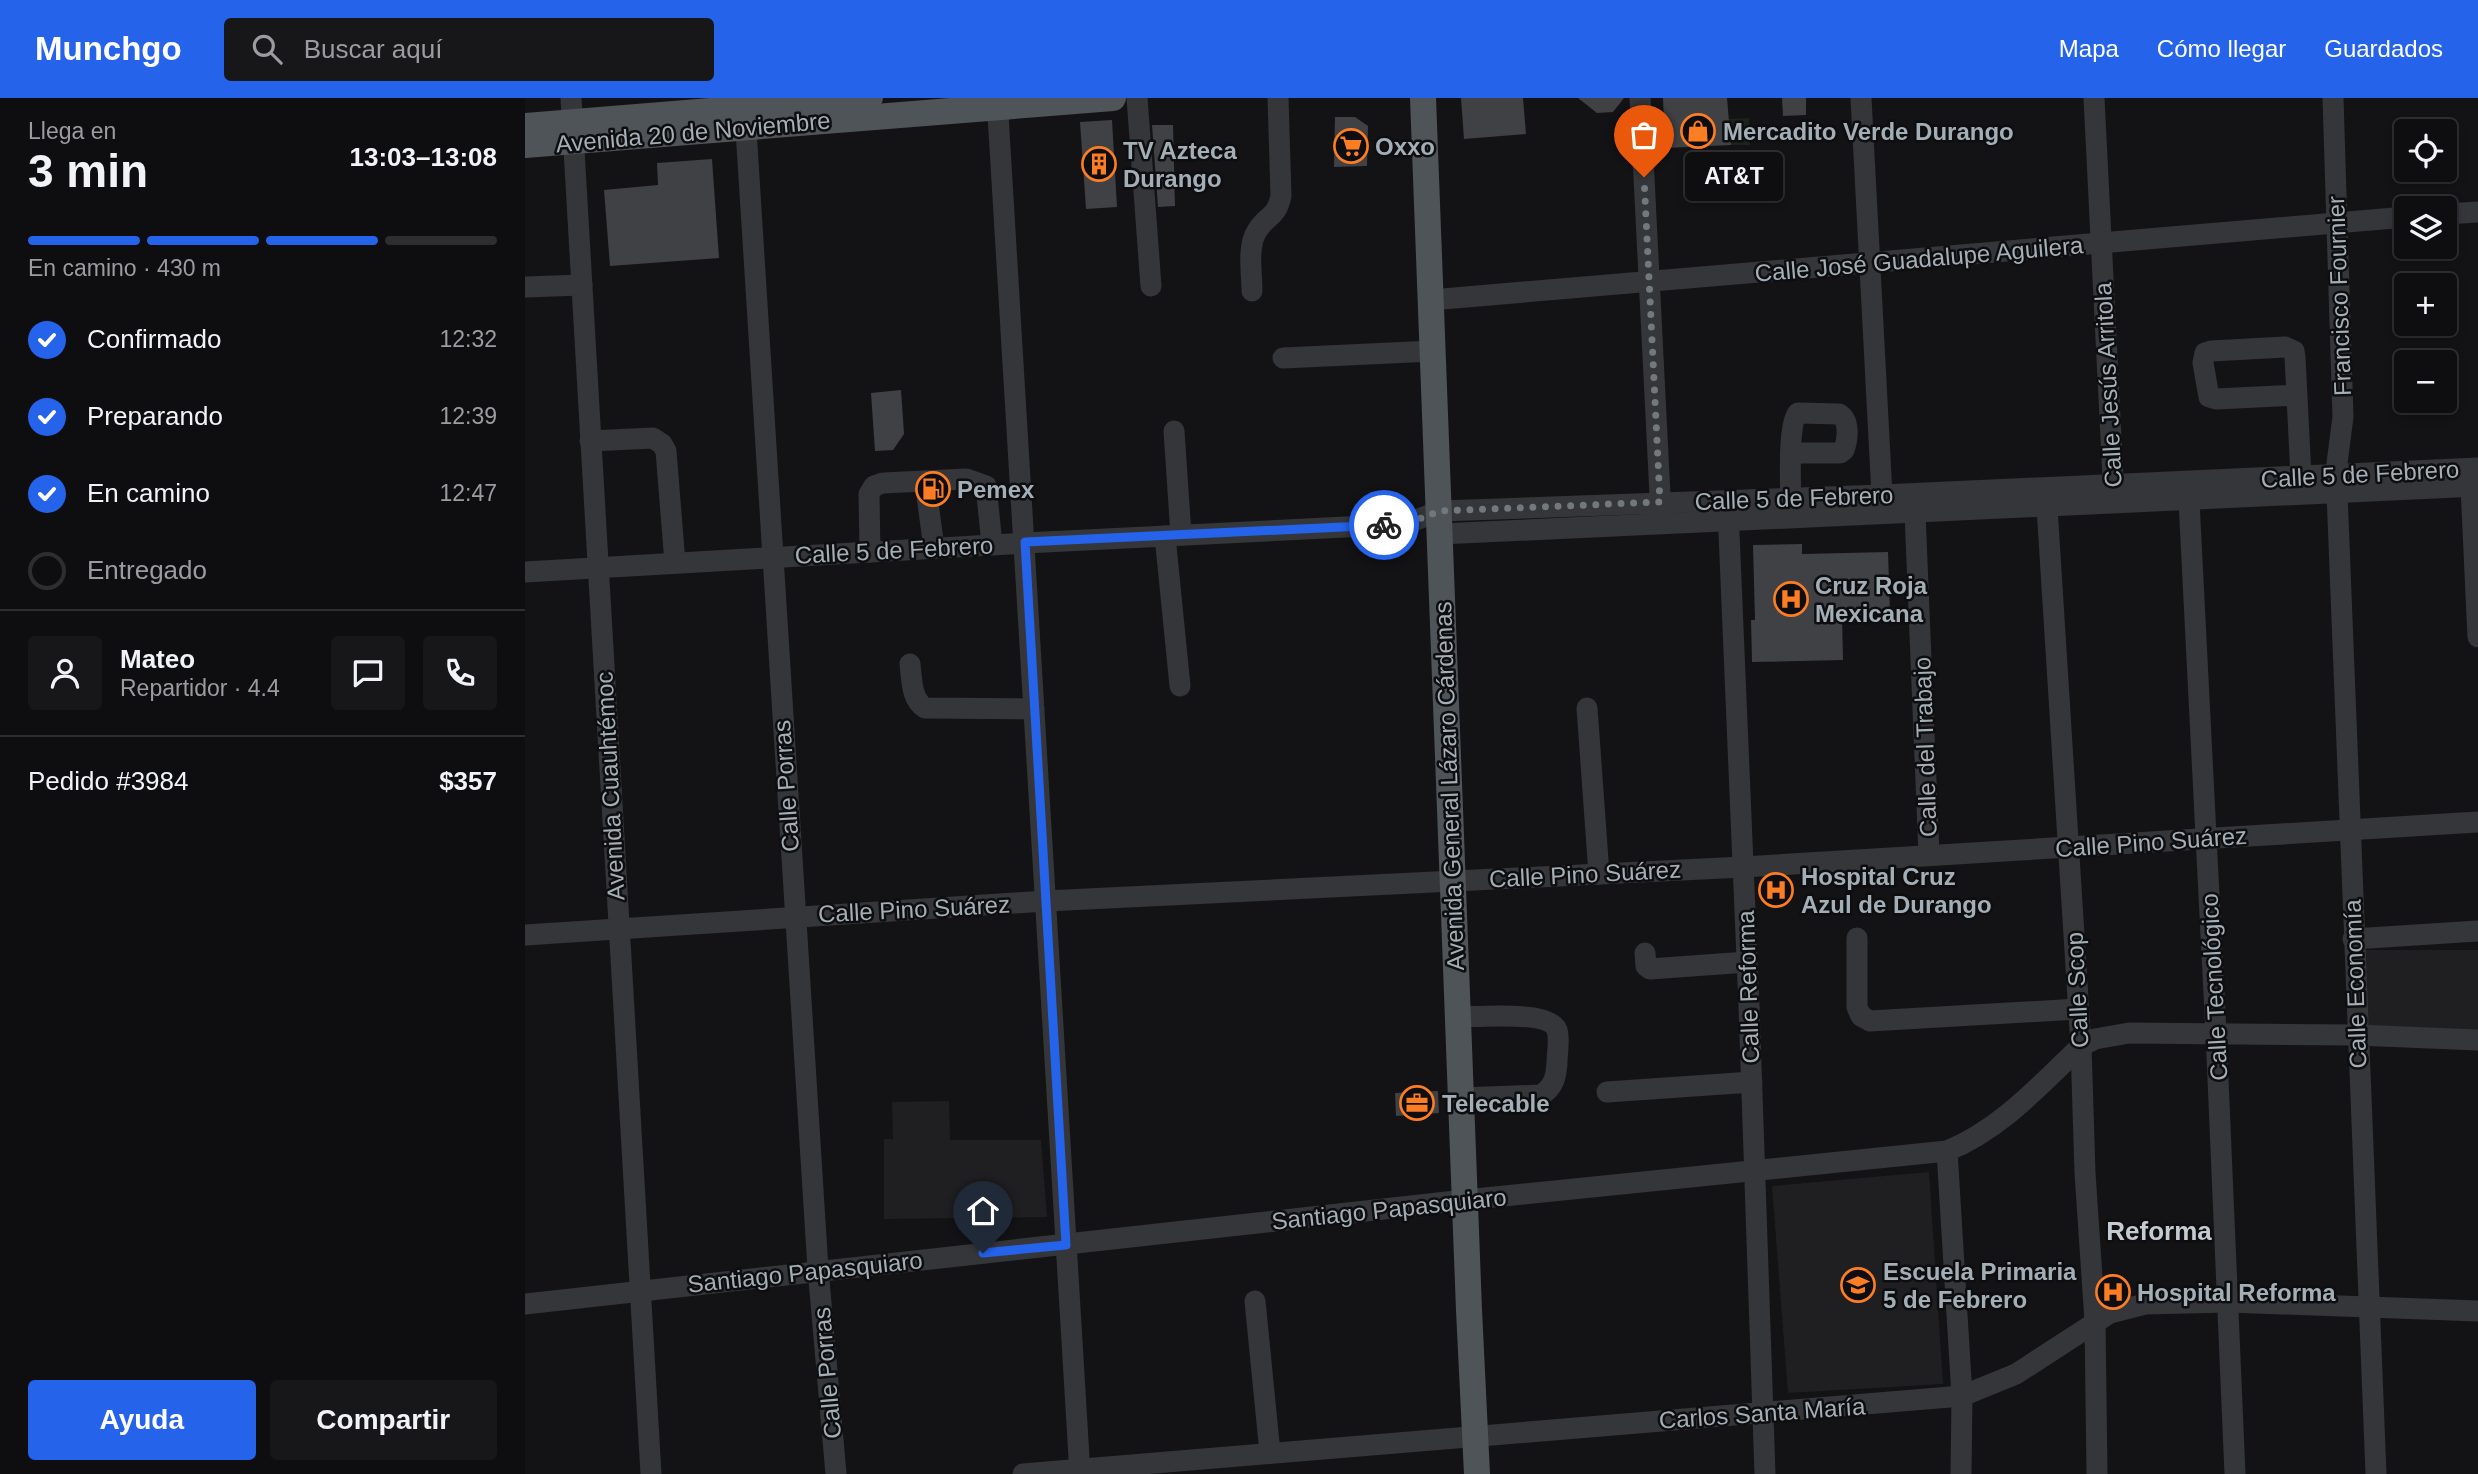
<!DOCTYPE html>
<html lang="es">
<meta charset="utf-8">
<style>
body{margin:0;font-family:Arial,sans-serif;background:#171719;color:#f1f3f6;height:100vh;display:flex;flex-direction:column;font-size:26px;white-space:nowrap}
*{box-sizing:border-box;margin:0}
p{font-size:23px;color:#9b9c9f}
.icon{flex:none;width:38px;height:38px;fill:none;stroke:currentColor;stroke-width:2;stroke-linecap:round;stroke-linejoin:round}
.map{position:relative;flex:1;overflow:hidden}
.panel{display:flex;flex-direction:column;background:#0e0e10;width:525px}
.panel>*{flex:none}
.fabs{position:absolute;left:1869px;top:21px;display:grid;gap:14px}
.fabs a{display:grid;place-items:center;width:63px;height:63px;border-radius:7px;background:#0e0e10;box-shadow:0 4px 10px #0003,0 0 0 2px #2e2e30;font-size:35px}
.pin{position:absolute;display:grid;place-items:center;width:60px;height:60px;color:#fff;margin:-72px -30px;border-radius:50% 50% 50% 0;rotate:-45deg;box-shadow:0 0 7px #0007}
.pin .icon{rotate:45deg}
.courier{position:absolute;display:grid;place-items:center;width:70px;height:70px;margin:-35px;border:5px solid #2563eb;border-radius:50%;background:#fff;color:#222;box-shadow:0 2px 9px #0007}
.bubble{position:absolute;height:49px;border-radius:7px;background:#0e0e10;box-shadow:0 4px 10px #0003,0 0 0 2px #2e2e30;font-size:23px;font-weight:700;line-height:49px;text-align:center}
.overview em{font-style:normal;font-weight:700}
.overview div{display:flex;flex-direction:column-reverse}
.overview{display:flex;align-items:center;justify-content:space-between;height:119px;padding:0 28px}
h1{font-size:46px;font-weight:700;line-height:52px}
.bar{display:grid;grid-template-columns:repeat(4,1fr);gap:10px 7px;align-content:center;height:84px;padding:0 28px}
.bar i{height:9px;border-radius:5px;background:#2e2e30}
.bar .active{background:#2563eb}
.bar p{grid-column:span 4}
.line{display:flex;align-items:center;gap:18px;padding:0 28px;border-top:2px solid #2e2e30}
.line div{flex:1}
.round{display:grid;place-items:center;flex:none;width:74px;height:74px;border-radius:7px;background:#171719}
ol{padding:0 28px;list-style:none}
li{display:flex;align-items:center;gap:21px;height:77px}
li p{margin-inline-start:auto}
li .icon{padding:7px;border-radius:50%;background:#2563eb;color:#fff;stroke-width:4}
li:last-child{color:#9b9c9f}
li i{width:38px;height:38px;border:4px solid #2e2e30;border-radius:50%}
.action{display:flex;gap:14px;margin-top:auto;padding:14px 28px}
.action a{flex:1;height:80px;border-radius:7px;background:#2563eb;color:#fff;font-size:28px;font-weight:700;line-height:80px;text-align:center}
.action a+a{background:#171719;color:#f1f3f6}
header{display:flex;align-items:center;gap:42px;box-sizing:border-box;height:98px;padding:0 35px;background:#2563eb;color:#fff}
header strong{font-size:33px}
nav{display:flex;gap:38px;margin-inline-start:auto;font-size:24px}
.search{width:490px;height:63px;background:#171719;display:flex;align-items:center;gap:18px;box-sizing:border-box;padding:0 24px;border-radius:7px;color:#9b9c9f;font-size:26px}
main{display:flex;flex:1;min-height:0}
.map>svg:first-child{display:block}
.built{fill:#1f1f22}
.green{fill:#1b231b}
.building{fill:#3f4145}
.lines{fill:none;stroke-linecap:round;stroke-linejoin:round}
.minor{stroke:#34363a;stroke-width:21}
.major{stroke:#4f5459;stroke-width:26}
.done{stroke:#71787e;stroke-width:7;stroke-dasharray:0 12.6}
.route{stroke:#2563eb;stroke-width:9}
.labels{text-anchor:middle;dominant-baseline:central;stroke-width:5;stroke-linejoin:round;paint-order:stroke}
.poi-label{font-size:24px;font-weight:bold;fill:#a3aeb6;stroke:#0e0e10;text-anchor:start}
.street-label{font-size:24px;fill:#a3aeb6;stroke:#0e0e10}
.neighbourhood-label{font-size:26px;font-weight:bold;fill:#c5cbd2;stroke:#0e0e10}
</style>
<header>
<strong>Munchgo</strong>
<div class="search"><svg class="icon" aria-label="search" viewBox="0 0 24 24"><circle cx="10" cy="10" r="6"/><path d="M15 15l6 6"/></svg>Buscar aquí</div>
<nav><a>Mapa</a><a>Cómo llegar</a><a>Guardados</a></nav>
</header>
<main>
<section class="panel">
<div class="overview"><div><h1>3 min</h1><p>Llega en</p></div><em>13:03–13:08</em></div>
<div class="bar"><i class="active"></i><i class="active"></i><i class="active"></i><i></i><p>En camino · 430 m</p></div>
<ol>
<li><svg class="icon" aria-label="check" viewBox="0 0 24 24"><path d="M5 12l5 5 9-10"/></svg>Confirmado<p>12:32</p></li>
<li><svg class="icon" aria-label="check" viewBox="0 0 24 24"><path d="M5 12l5 5 9-10"/></svg>Preparando<p>12:39</p></li>
<li><svg class="icon" aria-label="check" viewBox="0 0 24 24"><path d="M5 12l5 5 9-10"/></svg>En camino<p>12:47</p></li>
<li><i></i>Entregado</li>
</ol>
<div class="line" style="height:126px"><a class="round"><svg class="icon" aria-label="person" viewBox="0 0 24 24"><circle cx="12" cy="8" r="4"/><path d="M4 21q1-7 8-7t8 7"/></svg></a><div><b>Mateo</b><p>Repartidor · 4.4</p></div><a class="round"><svg class="icon" aria-label="chat" viewBox="0 0 24 24"><path d="M4 5h16v11H9l-5 4z"/></svg></a><a class="round"><svg class="icon" aria-label="phone" viewBox="0 0 24 24"><path d="M5 4h4l2 5-3 2q2 4 5 5l2-3 5 2v4C11 20 4 13 5 4z"/></svg></a></div>
<div class="line" style="height:91px"><div>Pedido #3984</div><b>$357</b></div>
<div class="action"><a>Ayuda</a><a>Compartir</a></div>
</section>
<div class="map">
<svg width="1953" height="1376" viewBox="0 0 1953 1376">
<rect width="100%" height="100%" fill="#131315"/>
<!-- built -->
<g class="built">
<path d="M 1838,852 L 1953,852 L 1953,936 L 1844,932 Z"/>
<path d="M 424,1003 L 425,1042 L 516,1042 L 522,1119 L 359,1121 L 359,1041 L 368,1041 L 367,1004 Z"/>
<path d="M 1404,1074 L 1418,1286 L 1263,1295 L 1247,1088 Z"/>
</g>
<!-- green -->
<path class="green" d="M 1224,20 L 1225,47 L 1206,47 L 1203,21 Z"/>
<!-- building -->
<g class="building">
<path d="M 936,0 L 998,0 L 1001,36 L 939,41 Z"/>
<path d="M 1053,0 L 1099,0 L 1088,14 L 1072,15 Z"/>
<path d="M 1138,0 L 1202,0 L 1206,47 L 1140,50 Z"/>
<path d="M 1257,0 L 1281,0 L 1281,17 L 1258,18 Z"/>
<path d="M 810,19 L 830,19 L 843,28 L 842,68 L 809,69 Z"/>
<path d="M 587,22 L 592,109 L 561,111 L 555,24 Z"/>
<path d="M 627,27 L 648,27 L 650,108 L 633,109 Z"/>
<path d="M 187,61 L 194,160 L 85,168 L 79,92 L 133,87 L 132,65 Z"/>
<path d="M 376,292 L 379,336 L 368,352 L 350,353 L 346,295 Z"/>
<path d="M 1277,446 L 1277,456 L 1363,454 L 1365,516 L 1317,518 L 1318,562 L 1227,564 L 1226,522 L 1230,522 L 1228,447 Z"/>
<path d="M 913,993 L 914,1015 L 871,1018 L 870,995 Z"/>
</g>
<g class="lines">
<!-- minor -->
<g class="minor">
<path d="M 46,0 L 126,1376"/>
<path d="M 472,0 L 555,1376"/>
<path d="M 612,0 L 626,188"/>
<path d="M 1115,0 L 1136,417"/>
<path d="M 1336,0 L 1357,397"/>
<path d="M 1569,0 L 1589,400"/>
<path d="M 1808,0 L 1818,319 L 1812,365 L 1812,395 L 1851,1376"/>
<path d="M 220,16 L 293,1171 L 311,1376"/>
<path d="M 1920,116 L 1953,114"/>
<path d="M 0,189 L 57,187"/>
<path d="M 727,193 C 727,176 722,148 732,133 C 742,116 751,121 756,98 L 753,0"/>
<path d="M 906,202 L 1881,119"/>
<path d="M 758,260 L 908,253"/>
<path d="M 1772,297 L 1691,301 L 1684,299 L 1678,265 L 1680,255 L 1686,253 L 1760,249 L 1769,253 L 1770,259 L 1776,379"/>
<path d="M 649,333 L 656,437"/>
<path d="M 65,343 L 128,340 L 137,346 L 141,353 L 150,465"/>
<path d="M 400,383 L 409,450"/>
<path d="M 1946,389 L 1953,539"/>
<path d="M 1664,403 L 1691,935 L 1710,1376"/>
<path d="M 1522,409 L 1556,948 L 1560,1075 L 1570,1223 L 1572,1376"/>
<path d="M 1203,411 L 1224,908 L 1240,1376"/>
<path d="M 1266,414 C 1266,395 1262,326 1273,315 L 1314,316 C 1325,322 1323,341 1319,352 L 1315,355 L 1266,355"/>
<path d="M 1390,415 L 1404,757"/>
<path d="M 915,436 L 1953,388"/>
<path d="M 640,438 L 655,588"/>
<path d="M 345,454 L 344,396 L 349,388 L 358,385 L 441,381 L 461,388 L 467,446"/>
<path d="M 0,474 L 500,445 L 861,427 L 883,425 L 915,413 L 1357,397 L 1953,370"/>
<path d="M 385,566 C 387,582 386,601 400,610 L 509,611"/>
<path d="M 1062,610 L 1074,776"/>
<path d="M 0,837 L 521,803 L 1218,769 L 1953,724"/>
<path d="M 1332,840 L 1332,909 L 1336,918 L 1345,923 L 1553,911"/>
<path d="M 1828,841 L 1953,833"/>
<path d="M 1120,855 L 1121,868 L 1125,871 L 1222,864"/>
<path d="M 933,919 C 952,919 1024,912 1032,932 C 1035,941 1032,955 1032,965 C 1031,979 1029,989 1016,997 L 936,1000"/>
<path d="M 1082,994 L 1227,984"/>
<path d="M 1422,1053 L 1437,1298 L 1436,1376"/>
<path d="M 730,1203 L 745,1355"/>
<path d="M 0,1206 L 940,1102 L 1422,1053 C 1475,1032 1515,987 1556,948 L 1570,941 L 1604,935 L 1832,937 L 1953,942"/>
<path d="M 498,1376 L 1437,1298 L 1491,1276 L 1585,1215 L 1620,1206 L 1704,1204 L 1953,1213"/>
</g>
<!-- major -->
<g class="major">
<path d="M 898,0 L 944,1212 L 952,1376"/>
<path d="M 0,28 L 345,0"/>
<path d="M 0,47 L 588,0"/>
</g>
</g>
<g class="lines">
<!-- done -->
<path class="done" d="M 859,427 L 883,425 L 915,413 L 1135,404 L 1119,79"/>
<!-- route -->
<path class="route" d="M 458,1155 L 541,1147 L 500,444 L 859,427"/>
</g>
<!-- icons -->
<defs>
<g id="shop-ring" transform="scale(1.75)"><circle r="9.5" fill="#0e0e10" stroke="#fd7d23" stroke-width="1.5"/><path d="M-5-2.5h2.3a2.7 3.5 0 0 1 5.4 0H5L5.5 6h-11ZM-1.5-2.5h3a1.5 2.3 0 0 0-3 0Z" fill="#fd7d23"/></g>
<g id="supermarket-ring" transform="scale(1.75)"><circle r="9.5" fill="#0e0e10" stroke="#fd7d23" stroke-width="1.5"/><path d="M-6-5.5h2.5l.6 2H6L4.5 2H-2.5L-4.4-4H-6ZM-1.5 3.2a1.3 1.3 0 1 0 .1 0ZM3 3.2a1.3 1.3 0 1 0 .1 0Z" fill="#fd7d23"/></g>
<g id="building-ring" transform="scale(1.75)"><circle r="9.5" fill="#0e0e10" stroke="#fd7d23" stroke-width="1.5"/><path d="M-4-6H4V6H1V3H-1V6H-4ZM-2.5-4.3h1.7v1.8h-1.7ZM.8-4.3h1.7v1.8H.8ZM-2.5-1h1.7V.8h-1.7ZM.8-1h1.7V.8H.8Z" fill="#fd7d23"/></g>
<g id="fuel-ring" transform="scale(1.75)"><circle r="9.5" fill="#0e0e10" stroke="#fd7d23" stroke-width="1.5"/><path d="M-5.5-6h7V0h2V4h1.3V-2.5L3-4.5l.8-.8L6-3V5H2.5V1h-1V6h-7ZM-4.2-4.7v3.2H.2V-4.7Z" fill="#fd7d23"/></g>
<g id="hospital-ring" transform="scale(1.75)"><circle r="9.5" fill="#0e0e10" stroke="#fd7d23" stroke-width="1.5"/><path d="M-5-5h3v3.5h4V-5h3V5h-3V1.5h-4V5h-3Z" fill="#fd7d23"/></g>
<g id="office-ring" transform="scale(1.75)"><circle r="9.5" fill="#0e0e10" stroke="#fd7d23" stroke-width="1.5"/><path d="M-6-3h4V-5.5h4V-3h4V5H-6ZM-1-4.5V-3h2v-1.5ZM-6 0V1H6V0Z" fill="#fd7d23"/></g>
<g id="school-ring" transform="scale(1.75)"><circle r="9.5" fill="#0e0e10" stroke="#fd7d23" stroke-width="1.5"/><path d="M0-5L7-2L0 1L-7-2ZM-4 1L0 2.5L4 1V4Q0 6-4 4Z" fill="#fd7d23"/></g>
</defs>
<g fill-rule="evenodd">
<use href="#shop-ring" x="1173" y="33"/>
<use href="#supermarket-ring" x="826" y="48"/>
<use href="#building-ring" x="574" y="66"/>
<use href="#fuel-ring" x="408" y="391"/>
<use href="#hospital-ring" x="1266" y="501"/>
<use href="#hospital-ring" x="1251" y="792"/>
<use href="#office-ring" x="892" y="1005"/>
<use href="#school-ring" x="1333" y="1187"/>
<use href="#hospital-ring" x="1588" y="1194"/>
</g>
<g class="labels">
<!-- poi labels -->
<g class="poi-label">
<text x="1198" y="33">Mercadito Verde Durango</text>
<text x="850" y="48">Oxxo</text>
<text x="598" y="52">TV Azteca<tspan x="598" dy="28">Durango</tspan></text>
<text x="432" y="391">Pemex</text>
<text x="1290" y="487">Cruz Roja<tspan x="1290" dy="28">Mexicana</tspan></text>
<text x="1276" y="778">Hospital Cruz<tspan x="1276" dy="28">Azul de Durango</tspan></text>
<text x="917" y="1005">Telecable</text>
<text x="1358" y="1173">Escuela Primaria<tspan x="1358" dy="28">5 de Febrero</tspan></text>
<text x="1612" y="1194">Hospital Reforma</text>
</g>
<!-- street labels -->
<g class="street-label">
<text transform="translate(168 34) rotate(-5)">Avenida 20 de Noviembre</text>
<text transform="translate(1394 161) rotate(-5)">Calle José Guadalupe Aguilera</text>
<text transform="translate(1814 198) rotate(-92)">Francisco Fournier</text>
<text transform="translate(1583 287) rotate(-93)">Calle Jesús Arritola</text>
<text transform="translate(1835 376) rotate(-3)">Calle 5 de Febrero</text>
<text transform="translate(1269 400) rotate(-2)">Calle 5 de Febrero</text>
<text transform="translate(369 452) rotate(-3)">Calle 5 de Febrero</text>
<text transform="translate(1400 649) rotate(-92)">Calle del Trabajo</text>
<text transform="translate(85 688) rotate(-93)">Avenida Cuauhtémoc</text>
<text transform="translate(261 688) rotate(-94)">Calle Porras</text>
<text transform="translate(924 688) rotate(-92)">Avenida General Lázaro Cárdenas</text>
<text transform="translate(1626 744) rotate(-4)">Calle Pino Suárez</text>
<text transform="translate(1060 776) rotate(-3)">Calle Pino Suárez</text>
<text transform="translate(389 811) rotate(-3)">Calle Pino Suárez</text>
<text transform="translate(1830 886) rotate(-92)">Calle Economía</text>
<text transform="translate(1223 889) rotate(-92)">Calle Reforma</text>
<text transform="translate(1689 889) rotate(-93)">Calle Tecnológico</text>
<text transform="translate(1552 892) rotate(-93)">Calle Scop</text>
<text transform="translate(864 1111) rotate(-6)">Santiago Papasquiaro</text>
<text transform="translate(280 1174) rotate(-6)">Santiago Papasquiaro</text>
<text transform="translate(302 1275) rotate(-95)">Calle Porras</text>
<text transform="translate(1237 1315) rotate(-4)">Carlos Santa María</text>
</g>
<!-- neighbourhood labels -->
<g class="neighbourhood-label">
<text x="1634" y="1133">Reforma</text>
</g>
</g>
</svg>
<div class="fabs">
<a><svg class="icon" aria-label="locate" viewBox="0 0 24 24"><circle cx="12" cy="12" r="6"/><path d="M12 2v4M12 18v4M2 12h4M18 12h4"/></svg></a>
<a><svg class="icon" aria-label="layers" viewBox="0 0 24 24"><path d="M12 4l9 5-9 5-9-5zM3 14l9 5 9-5"/></svg></a>
<a>+</a>
<a>−</a>
</div>
<div class="pin" style="left:1119px;top:79px;background:#ea580c"><svg class="icon" aria-label="bag" viewBox="0 0 24 24"><path d="M5 8h14l-1 12H6zM9 8a3 3 0 0 1 6 0"/></svg></div>
<div class="pin" style="left:458px;top:1155px;background:#1f2937"><svg class="icon" aria-label="home" viewBox="0 0 24 24"><path d="M3 11l9-7 9 7M6 9v11h12V9"/></svg></div>
<div class="courier" style="left:859px;top:427px"><svg class="icon" aria-label="bike" viewBox="0 0 24 24"><circle cx="6" cy="16" r="4"/><circle cx="18" cy="16" r="4"/><path d="M6 16l4-8h5l3 8M10 8l3 8H6M13 5h3"/></svg></div>
<div class="bubble" style="left:1160px;top:54px;width:98px">AT&amp;T</div>
</div>
</main>
